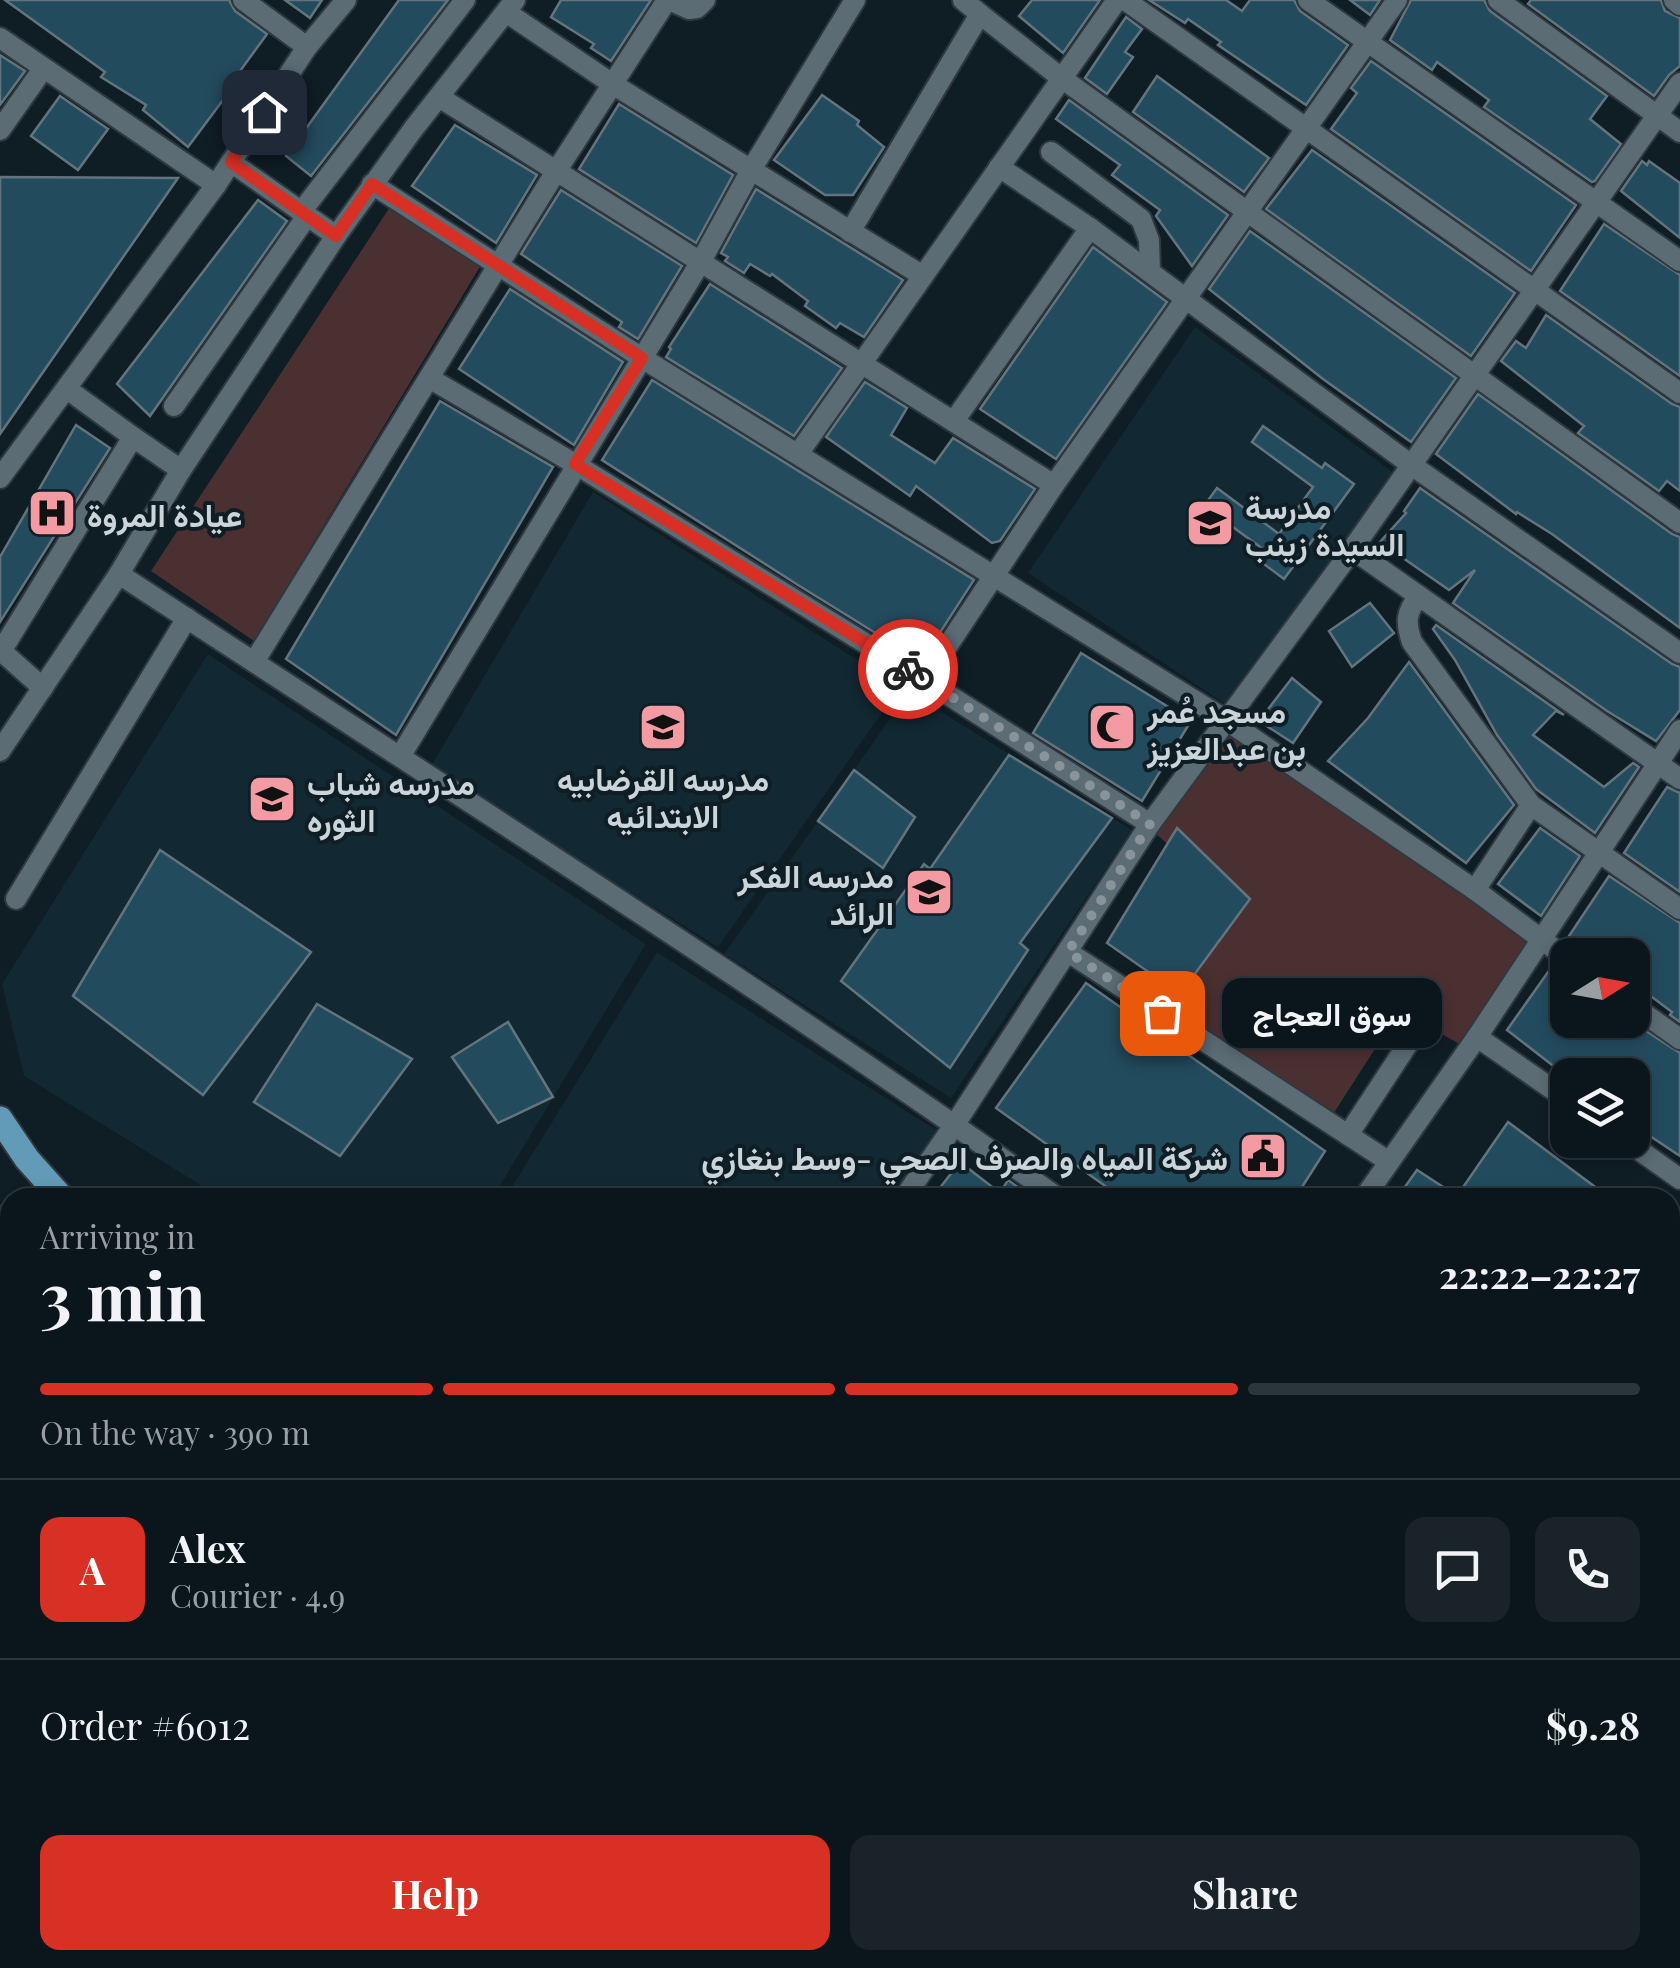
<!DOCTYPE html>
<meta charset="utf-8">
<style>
body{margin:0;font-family:"Playfair Display",Vazirmatn,serif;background:#192329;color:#f1f3f6;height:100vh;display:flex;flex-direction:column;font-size:38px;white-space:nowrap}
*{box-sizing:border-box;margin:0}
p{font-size:32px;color:#9a9fa3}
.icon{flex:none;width:55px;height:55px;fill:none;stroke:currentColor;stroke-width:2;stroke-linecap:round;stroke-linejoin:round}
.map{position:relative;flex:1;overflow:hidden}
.details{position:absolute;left:0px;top:1188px;width:1680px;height:782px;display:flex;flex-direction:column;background:#0b161c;border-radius:30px 30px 0 0;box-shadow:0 5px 15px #0003,0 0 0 2px #2b353b}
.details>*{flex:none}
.needle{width:65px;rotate:79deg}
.controls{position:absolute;left:1550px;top:938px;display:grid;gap:20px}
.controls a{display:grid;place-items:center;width:100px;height:100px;border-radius:20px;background:#0b161c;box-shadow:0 5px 15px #0003,0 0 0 2px #2b353b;font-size:50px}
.pin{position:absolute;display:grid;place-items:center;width:85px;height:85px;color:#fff;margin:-42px;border-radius:20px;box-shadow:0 5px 15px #0006}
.courier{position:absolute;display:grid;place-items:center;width:100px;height:100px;margin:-50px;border:8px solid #d93025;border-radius:50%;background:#fff;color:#222;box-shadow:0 2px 12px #0007}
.bubble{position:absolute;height:70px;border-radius:20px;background:#0b161c;box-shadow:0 5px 15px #0003,0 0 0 2px #2b353b;font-size:32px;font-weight:700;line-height:70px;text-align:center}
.head em{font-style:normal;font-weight:700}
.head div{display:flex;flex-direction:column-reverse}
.head{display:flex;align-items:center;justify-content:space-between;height:170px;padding:0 40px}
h1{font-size:65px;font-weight:700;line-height:75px}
.bar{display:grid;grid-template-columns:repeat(4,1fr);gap:15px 10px;align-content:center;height:120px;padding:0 40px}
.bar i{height:12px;border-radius:8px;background:#2b353b}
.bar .on{background:#d93025}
.bar p{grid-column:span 4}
.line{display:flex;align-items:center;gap:25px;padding:0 40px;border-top:2px solid #2b353b}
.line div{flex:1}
.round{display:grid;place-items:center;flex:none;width:105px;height:105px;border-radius:20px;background:#192329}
.button{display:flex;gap:20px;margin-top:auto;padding:20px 40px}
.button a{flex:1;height:115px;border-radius:20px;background:#d93025;color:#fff;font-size:40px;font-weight:700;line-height:115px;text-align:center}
.button a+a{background:#192329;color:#f1f3f6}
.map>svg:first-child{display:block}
.built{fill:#122832}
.green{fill:#4b3032}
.building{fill:#234b5e;stroke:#63747d;stroke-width:2.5}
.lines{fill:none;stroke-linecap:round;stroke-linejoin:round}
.minor-casing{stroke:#30383f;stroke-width:24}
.major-casing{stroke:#30383f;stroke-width:29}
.minor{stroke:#5b6c75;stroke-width:20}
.major{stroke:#629bb7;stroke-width:25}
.done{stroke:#89949a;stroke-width:10;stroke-dasharray:0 18}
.route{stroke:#d93025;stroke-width:12}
.labels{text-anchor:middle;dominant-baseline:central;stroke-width:8;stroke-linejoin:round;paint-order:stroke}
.poi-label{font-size:32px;font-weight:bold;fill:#cad4d9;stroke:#0f1d25;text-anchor:start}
</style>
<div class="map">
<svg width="1680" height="1968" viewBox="0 0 1680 1968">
<rect width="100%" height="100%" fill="#0f1d25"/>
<!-- built -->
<g class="built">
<path d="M 1195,327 L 1394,473 L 1228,706 L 1028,573 Z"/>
<path d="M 593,492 L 900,687 L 718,947 L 430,768 Z"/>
<path d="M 208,654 L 646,944 L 493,1197 L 220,1197 L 24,1076 L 2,984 Z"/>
<path d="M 909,692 L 1132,830 L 951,1098 L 724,954 Z"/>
<path d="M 657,952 L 939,1132 L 891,1197 L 505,1198 Z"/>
</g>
<!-- green -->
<g class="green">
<path d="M 392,204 L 481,265 L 254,641 L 151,571 Z"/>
<path d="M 1226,720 L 1539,940 L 1468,1049 L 1400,1010 L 1330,1119 L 1168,1015 L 1234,900 L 1150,829 Z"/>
<path d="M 1670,1883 L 1680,1883 L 1680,1968 L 1500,1968 L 1505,1960 L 1670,1960 Z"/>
</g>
<!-- building -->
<g class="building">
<path d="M 5,0 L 229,0 L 235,11 L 267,34 L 235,78 L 238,80 L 188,147 L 143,110 L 146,105 L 101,77 L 105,72 Z"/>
<path d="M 285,0 L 322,0 L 310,18 Z"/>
<path d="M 399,0 L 448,0 L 311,176 L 286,156 Z"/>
<path d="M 561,0 L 651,0 L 611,61 L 591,48 L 594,44 L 551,17 Z"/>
<path d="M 1032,0 L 1100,0 L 1063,53 L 1019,16 Z"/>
<path d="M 1149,0 L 1226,0 L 1242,11 L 1250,0 L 1294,0 L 1300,11 L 1348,45 L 1306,105 L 1218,45 L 1221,42 L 1188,19 L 1185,23 Z"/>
<path d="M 1350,0 L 1380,0 L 1370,15 Z"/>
<path d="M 1411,0 L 1484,0 L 1490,11 L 1607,96 L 1590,119 L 1621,144 L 1595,181 L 1592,182 L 1484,107 L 1489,100 L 1437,62 L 1432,70 L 1390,40 Z"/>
<path d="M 1531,0 L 1661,0 L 1665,11 L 1680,18 L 1680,66 L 1669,75 L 1654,96 L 1528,4 Z"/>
<path d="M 1126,17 L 1142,29 L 1125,52 L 1133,57 L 1107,94 L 1085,78 Z"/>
<path d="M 0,55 L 25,71 L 0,105 Z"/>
<path d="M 1371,61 L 1576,205 L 1531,271 L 1331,129 L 1357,93 L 1351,88 Z"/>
<path d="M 1157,76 L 1269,158 L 1244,192 L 1133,112 Z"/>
<path d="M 822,95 L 859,121 L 857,125 L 884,147 L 853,195 L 825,195 L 774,160 Z"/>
<path d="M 60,96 L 108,129 L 78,170 L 31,136 Z"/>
<path d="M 1069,100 L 1228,215 L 1192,266 L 1156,216 L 1160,210 L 1112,175 L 1120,165 L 1056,119 Z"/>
<path d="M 619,104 L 733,175 L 696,243 L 579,169 Z"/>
<path d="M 455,125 L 537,175 L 496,243 L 412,186 Z"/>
<path d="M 1312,150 L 1515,293 L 1471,356 L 1266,209 Z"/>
<path d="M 1642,161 L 1647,165 L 1649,161 L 1680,183 L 1680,238 L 1621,191 Z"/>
<path d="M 0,177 L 178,178 L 0,434 Z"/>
<path d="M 756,189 L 903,280 L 864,337 L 840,323 L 836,328 L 805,306 L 808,301 L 772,274 L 770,276 L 750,264 L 744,273 L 725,261 L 728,257 L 721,253 Z"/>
<path d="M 561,190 L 682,266 L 638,339 L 619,327 L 622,322 L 521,254 Z"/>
<path d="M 258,200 L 287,221 L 150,416 L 117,384 Z"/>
<path d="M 1604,224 L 1680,275 L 1680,376 L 1560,291 Z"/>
<path d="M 1250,231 L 1456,378 L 1411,442 L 1323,379 L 1209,289 Z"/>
<path d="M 1093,247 L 1167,302 L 1056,459 L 980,409 Z"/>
<path d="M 710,284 L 842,368 L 794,436 L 666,357 L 671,349 L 669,347 Z"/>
<path d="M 510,289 L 623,362 L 574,445 L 459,369 Z"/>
<path d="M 1546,315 L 1672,404 L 1680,407 L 1680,491 L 1667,481 L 1659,491 L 1578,433 L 1584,426 L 1501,361 L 1516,341 L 1526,348 Z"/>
<path d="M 652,380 L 974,580 L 923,659 L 919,660 L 798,585 L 602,460 Z"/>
<path d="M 865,382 L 907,408 L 891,435 L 935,463 L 953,438 L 1035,489 L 1000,541 L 992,543 L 916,486 L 910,496 L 826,437 Z"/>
<path d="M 1478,394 L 1672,534 L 1680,537 L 1680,628 L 1552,534 L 1517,512 L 1516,514 L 1436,454 Z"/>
<path d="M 440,401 L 553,467 L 396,735 L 286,659 Z"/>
<path d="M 76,425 L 110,448 L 0,622 L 0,557 Z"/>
<path d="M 1263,426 L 1322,468 L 1325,463 L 1354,484 L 1284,579 L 1256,558 L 1263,549 L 1204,506 L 1217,488 L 1279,534 L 1313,487 L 1252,442 Z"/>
<path d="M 1420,488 L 1672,664 L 1680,667 L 1680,710 L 1656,741 L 1607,711 L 1453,603 L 1475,570 L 1449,590 L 1380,542 L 1406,513 L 1404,511 Z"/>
<path d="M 1370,603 L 1394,633 L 1352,667 L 1329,631 Z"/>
<path d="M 1436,625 L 1564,715 L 1556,711 L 1533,735 L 1604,787 L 1633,763 L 1639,767 L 1595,833 L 1536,789 L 1497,735 L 1455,660 L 1433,629 Z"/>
<path d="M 1081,653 L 1191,721 L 1142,801 L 1033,733 Z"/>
<path d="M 1409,662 L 1514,805 L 1466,863 L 1328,761 L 1368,718 Z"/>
<path d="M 1292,678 L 1321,702 L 1293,743 L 1259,721 Z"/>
<path d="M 1009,755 L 1112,818 L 1020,943 L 1028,950 L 950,1068 L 841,981 L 924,864 L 930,869 Z"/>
<path d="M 854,770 L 915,817 L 883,868 L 818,821 Z"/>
<path d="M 1667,787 L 1680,793 L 1680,892 L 1624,853 Z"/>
<path d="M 1177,828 L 1250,899 L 1180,994 L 1107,943 Z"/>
<path d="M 1540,828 L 1580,856 L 1541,916 L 1498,884 Z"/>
<path d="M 160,850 L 311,952 L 203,1095 L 73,996 Z"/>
<path d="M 1609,876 L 1680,923 L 1680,1022 L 1670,1015 L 1672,1012 L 1632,982 L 1632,955 L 1594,955 L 1569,936 Z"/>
<path d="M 1553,965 L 1568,973 L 1568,1020 L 1629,1020 L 1680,1053 L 1680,1156 L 1632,1124 L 1632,1075 L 1565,1075 L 1507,1030 Z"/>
<path d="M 1086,983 L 1325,1151 L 1295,1198 L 1122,1198 L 996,1108 Z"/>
<path d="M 317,1004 L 412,1059 L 340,1156 L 254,1102 Z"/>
<path d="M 508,1022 L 553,1097 L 498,1123 L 452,1057 Z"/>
<path d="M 1508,1122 L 1610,1198 L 1397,1198 L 1417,1170 L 1457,1196 Z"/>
<path d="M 960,1162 L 1000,1193 L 1008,1180 L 1033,1198 L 932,1198 Z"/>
</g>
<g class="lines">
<!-- minor casing -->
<g class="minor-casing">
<g id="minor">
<path d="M 243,0 L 307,47"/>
<path d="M 669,0 L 689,9 L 697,8 L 705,0"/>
<path d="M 1125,0 L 1680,393"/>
<path d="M 1308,0 L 1680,261"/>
<path d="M 1498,0 L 1680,132"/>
<path d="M 1674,0 L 1680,5"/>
<path d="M 506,12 L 614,85 L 923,276"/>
<path d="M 980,14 L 1060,77 L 1680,523"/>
<path d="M 0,38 L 216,185"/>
<path d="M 439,97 L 1054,485"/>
<path d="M 0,130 L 43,69"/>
<path d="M 1051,152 L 1141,219 L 1149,240 L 1150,271"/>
<path d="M 231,162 L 336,236"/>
<path d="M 999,167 L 1090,228 L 1410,464 L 1680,653"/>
<path d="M 372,184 L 642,358 L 1226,720 L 1475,890 L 1568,959"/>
<path d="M 301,212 L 465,0"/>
<path d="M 850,232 L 980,14 L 963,0"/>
<path d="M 429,378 L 575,464 L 925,680"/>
<path d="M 67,389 L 133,437"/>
<path d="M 174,406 L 307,216"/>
<path d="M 954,421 L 1090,228"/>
<path d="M 798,454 L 1117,0"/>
<path d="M 0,478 L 216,185 L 307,47 L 346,0"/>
<path d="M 1352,549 L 1680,779"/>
<path d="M 119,574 C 433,780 752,980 1058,1198"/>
<path d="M 1419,596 C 1406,612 1405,622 1412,642 L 1531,805 L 1680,909"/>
<path d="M 0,650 L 43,688"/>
<path d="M 0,653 L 133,437 L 181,470"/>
<path d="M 254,662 L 555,173 L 667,0"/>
<path d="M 0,751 L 119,574 L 181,470 L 336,236 L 414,128 L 515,0"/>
<path d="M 401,755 L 700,263 L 751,170 L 855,0"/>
<path d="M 1150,824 L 925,680 L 1054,485 L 1397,0"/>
<path d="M 1475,890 L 1531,805"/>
<path d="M 16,899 L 187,618"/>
<path d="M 1068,952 L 1388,1161"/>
<path d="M 1632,1005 L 1680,1039"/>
<path d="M 1477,1037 L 1568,1100"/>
<path d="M 1348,1135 L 1417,1030"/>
<path d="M 1625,1140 L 1680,1179"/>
<path d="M 904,1198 L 955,1124 L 1150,824 L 1344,561 L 1680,83"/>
<path d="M 1364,1198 L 1477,1037 L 1680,730"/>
<path d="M 0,1461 L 10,1466"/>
<path d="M 1670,1533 L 1680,1541"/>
<path d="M 0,1591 L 10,1595"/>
<path d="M 0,1774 L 10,1750"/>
<path d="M 0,1787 L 10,1797"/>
<path d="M 1670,1867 L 1680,1867"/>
<path d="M 0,1944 L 10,1934"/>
<path d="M 168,1960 L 175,1968"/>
<path d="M 358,1960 L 366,1968"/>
<path d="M 732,1960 L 736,1968"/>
<path d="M 860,1960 L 864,1968"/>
<path d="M 1015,1960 L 1018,1968"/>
<path d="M 1153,1960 L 1157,1968"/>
<path d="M 131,1968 L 140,1960"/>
<path d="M 518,1968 L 533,1960"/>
<path d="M 1244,1968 L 1260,1960"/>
<path d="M 1435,1968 L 1440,1960"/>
</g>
</g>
<!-- major casing -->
<g class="major-casing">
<g id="major">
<path d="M 0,1119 L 27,1159 L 62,1198"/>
<path d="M 0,1219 L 10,1222"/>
<path d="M 1670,1453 L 1680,1435"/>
<path d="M 1670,1782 L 1680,1782"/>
<path d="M 1670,1814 L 1680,1815"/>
<path d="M 1357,1968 L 1362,1960"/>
<path d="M 1390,1968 L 1395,1960"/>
</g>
</g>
<!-- minor -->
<use href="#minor" class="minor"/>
<!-- major -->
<use href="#major" class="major"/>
</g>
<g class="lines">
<!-- done -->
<path class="done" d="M 908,669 L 1150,824 L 1068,952 L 1162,1013"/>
<!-- route -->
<path class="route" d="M 264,112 L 231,162 L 336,236 L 372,184 L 642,358 L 575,464 L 908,669"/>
</g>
<!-- icons -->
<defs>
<g id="hospital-square" transform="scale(2.5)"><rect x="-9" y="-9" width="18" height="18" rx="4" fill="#f49aa2" stroke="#0f1d25"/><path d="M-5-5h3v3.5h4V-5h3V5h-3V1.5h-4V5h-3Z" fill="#111"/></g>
<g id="school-square" transform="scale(2.5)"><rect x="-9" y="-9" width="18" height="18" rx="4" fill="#f49aa2" stroke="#0f1d25"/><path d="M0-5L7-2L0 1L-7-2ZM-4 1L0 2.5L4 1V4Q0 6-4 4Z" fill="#111"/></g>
<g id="mosque-square" transform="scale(2.5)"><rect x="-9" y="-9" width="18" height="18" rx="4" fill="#f49aa2" stroke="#0f1d25"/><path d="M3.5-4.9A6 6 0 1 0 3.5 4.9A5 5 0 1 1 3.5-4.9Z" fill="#111"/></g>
<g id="civic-square" transform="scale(2.5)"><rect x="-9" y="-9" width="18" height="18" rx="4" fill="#f49aa2" stroke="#0f1d25"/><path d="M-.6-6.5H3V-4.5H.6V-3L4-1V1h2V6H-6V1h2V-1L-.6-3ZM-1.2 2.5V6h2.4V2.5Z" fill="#111"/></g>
</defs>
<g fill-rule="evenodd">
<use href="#hospital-square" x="52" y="513"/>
<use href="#school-square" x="1210" y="523"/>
<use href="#school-square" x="663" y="727"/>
<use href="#mosque-square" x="1112" y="727"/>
<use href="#school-square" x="272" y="799"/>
<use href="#school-square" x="929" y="892"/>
<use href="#civic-square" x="1263" y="1156"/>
</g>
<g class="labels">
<!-- poi labels -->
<g class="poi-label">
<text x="1245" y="505">مدرسة<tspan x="1245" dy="37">السيدة زينب</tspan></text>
<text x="87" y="513">عيادة المروة</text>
<text x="1147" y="709">مسجد عُمر<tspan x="1147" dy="37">بن عبدالعزيز</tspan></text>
<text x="663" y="777" text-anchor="middle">مدرسه القرضابيه<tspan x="663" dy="37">الابتدائيه</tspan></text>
<text x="307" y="781">مدرسه شباب<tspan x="307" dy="37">الثوره</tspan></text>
<text x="894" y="874" text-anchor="end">مدرسه الفكر<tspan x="894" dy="37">الرائد</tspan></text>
<text x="1228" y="1156" text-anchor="end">شركة المياه والصرف الصحي -وسط بنغازي</text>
</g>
</g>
</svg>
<div class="controls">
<a><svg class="needle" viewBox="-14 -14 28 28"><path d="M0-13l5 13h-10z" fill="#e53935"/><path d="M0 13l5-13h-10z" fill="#9a9fa3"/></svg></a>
<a><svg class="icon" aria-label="layers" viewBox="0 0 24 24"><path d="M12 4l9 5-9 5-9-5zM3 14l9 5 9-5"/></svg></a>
</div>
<div class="pin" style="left:1162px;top:1013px;background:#ea580c"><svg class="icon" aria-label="bag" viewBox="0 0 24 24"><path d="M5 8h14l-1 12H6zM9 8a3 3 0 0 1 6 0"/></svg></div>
<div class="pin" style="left:264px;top:112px;background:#1f2937"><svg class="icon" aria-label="home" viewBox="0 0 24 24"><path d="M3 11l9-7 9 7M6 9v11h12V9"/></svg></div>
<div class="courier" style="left:908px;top:669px"><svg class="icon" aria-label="bike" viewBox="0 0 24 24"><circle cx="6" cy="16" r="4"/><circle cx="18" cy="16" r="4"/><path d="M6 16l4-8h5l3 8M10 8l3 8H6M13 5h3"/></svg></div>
<div class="bubble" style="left:1222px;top:978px;width:220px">سوق العجاج</div>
<section class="details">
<div class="head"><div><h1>3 min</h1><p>Arriving in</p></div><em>22:22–22:27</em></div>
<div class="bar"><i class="on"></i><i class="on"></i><i class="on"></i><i></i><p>On the way · 390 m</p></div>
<div class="line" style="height:180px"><b class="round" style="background:#d93025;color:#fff">A</b><div><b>Alex</b><p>Courier · 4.9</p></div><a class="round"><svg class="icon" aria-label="chat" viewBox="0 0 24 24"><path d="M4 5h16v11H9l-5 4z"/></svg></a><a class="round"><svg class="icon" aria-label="phone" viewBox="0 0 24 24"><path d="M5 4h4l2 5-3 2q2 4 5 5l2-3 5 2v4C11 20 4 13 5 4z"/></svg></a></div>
<div class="line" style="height:130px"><div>Order #6012</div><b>$9.28</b></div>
<div class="button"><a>Help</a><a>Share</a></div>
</section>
</div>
